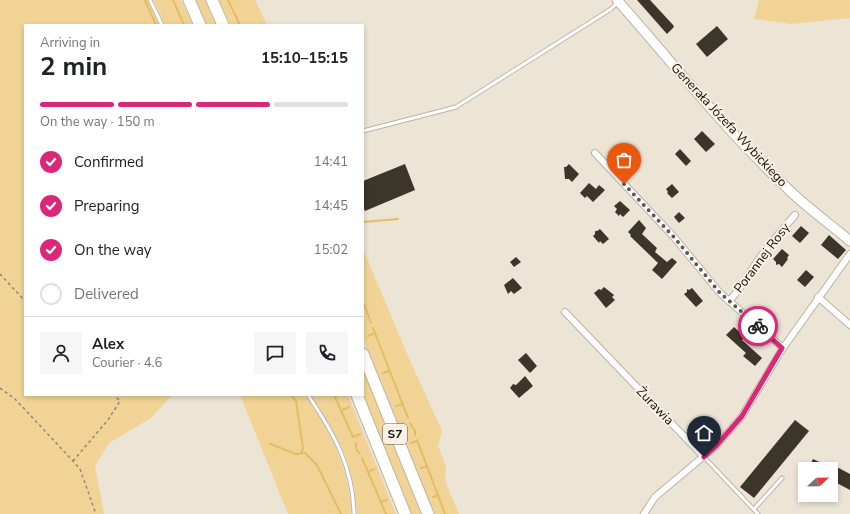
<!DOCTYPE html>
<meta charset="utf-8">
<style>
body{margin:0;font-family:"Nunito Sans",sans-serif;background:#f6f6f6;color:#202124;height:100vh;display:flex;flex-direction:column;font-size:15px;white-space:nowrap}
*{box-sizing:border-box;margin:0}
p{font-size:13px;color:#757577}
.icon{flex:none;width:22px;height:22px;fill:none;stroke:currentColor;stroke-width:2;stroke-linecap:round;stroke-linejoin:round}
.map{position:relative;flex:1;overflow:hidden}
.sheet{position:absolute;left:24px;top:24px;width:340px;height:372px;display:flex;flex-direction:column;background:#fff;border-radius:0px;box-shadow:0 2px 6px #0003}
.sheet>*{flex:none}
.needle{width:26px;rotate:68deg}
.tools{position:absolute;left:798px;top:462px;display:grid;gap:8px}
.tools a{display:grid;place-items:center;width:40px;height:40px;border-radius:0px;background:#fff;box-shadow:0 2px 6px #0003;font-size:20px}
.pin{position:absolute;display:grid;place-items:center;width:34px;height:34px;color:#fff;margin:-41px -17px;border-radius:50% 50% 50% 0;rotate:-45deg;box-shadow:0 0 4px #0007}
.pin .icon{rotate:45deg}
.courier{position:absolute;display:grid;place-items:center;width:40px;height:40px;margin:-20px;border:3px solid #db2777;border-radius:50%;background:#fff;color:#222;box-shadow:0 1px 5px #0007}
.overview em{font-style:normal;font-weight:700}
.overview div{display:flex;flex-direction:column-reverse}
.overview{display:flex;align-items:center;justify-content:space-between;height:68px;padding:0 16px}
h1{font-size:26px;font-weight:700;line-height:30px}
.bar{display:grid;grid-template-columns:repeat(4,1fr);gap:6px 4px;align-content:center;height:48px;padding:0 16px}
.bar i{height:5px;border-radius:3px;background:#e0e0e0}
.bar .on{background:#db2777}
.bar p{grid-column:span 4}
.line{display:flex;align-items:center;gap:10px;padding:0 16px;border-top:1px solid #e0e0e0}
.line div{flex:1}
.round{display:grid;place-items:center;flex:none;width:42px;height:42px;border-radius:0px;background:#f6f6f6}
ol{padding:0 16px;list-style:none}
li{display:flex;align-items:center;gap:12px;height:44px}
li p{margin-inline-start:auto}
li .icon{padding:4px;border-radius:50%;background:#db2777;color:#fff;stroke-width:4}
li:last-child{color:#757577}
li i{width:22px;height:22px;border:2px solid #e0e0e0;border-radius:50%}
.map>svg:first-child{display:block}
.green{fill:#f1d495}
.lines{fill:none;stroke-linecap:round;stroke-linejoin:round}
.stream{stroke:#e4bc64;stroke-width:2}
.building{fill:#3c362a}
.lane-casing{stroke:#bbb4a5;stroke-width:5}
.street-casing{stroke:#bbb4a5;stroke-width:8}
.secondary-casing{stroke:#bbb4a5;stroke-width:11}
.highway-casing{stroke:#bbb4a5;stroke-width:13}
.path{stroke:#8c867c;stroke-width:1.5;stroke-dasharray:3 3;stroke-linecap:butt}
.lane{stroke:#fff;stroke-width:3}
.street{stroke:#fff;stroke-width:6}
.secondary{stroke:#fff;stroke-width:9}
.highway{stroke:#fff;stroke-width:11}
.done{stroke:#5d5950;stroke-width:4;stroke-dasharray:0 7.2}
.route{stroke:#db2777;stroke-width:5}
.labels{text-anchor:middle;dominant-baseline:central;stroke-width:4;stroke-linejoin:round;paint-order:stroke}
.shield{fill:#f9f1e2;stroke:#56524a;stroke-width:1}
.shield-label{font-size:12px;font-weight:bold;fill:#100e09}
.street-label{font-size:13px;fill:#100e09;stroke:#f9f1e2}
</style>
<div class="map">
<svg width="850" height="514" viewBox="0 0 850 514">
<rect width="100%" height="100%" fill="#ece4d5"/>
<!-- green -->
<g class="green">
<path d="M 0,0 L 148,0 L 159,25 L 25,25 L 25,395 L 172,395 L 151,418 L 109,443 L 95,466 L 104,514 L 0,514 Z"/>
<path d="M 154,0 L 181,0 L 193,25 L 165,25 Z"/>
<path d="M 194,0 L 207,0 L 219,25 L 205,25 Z"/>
<path d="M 219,0 L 255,0 L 267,25 L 231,25 Z"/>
<path d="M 759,0 L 850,0 L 850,18 L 792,24 L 754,19 Z"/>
<path d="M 363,249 L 408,356 L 442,431 L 438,446 L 446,466 L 445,481 L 459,514 L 434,514 L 363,339 Z"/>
<path d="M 363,369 L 421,514 L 408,514 L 360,395 L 363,395 Z"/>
<path d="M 240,395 L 305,395 C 330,434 350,466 351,514 L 288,514 Z"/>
<path d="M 311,395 L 348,395 L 396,514 L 357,514 C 355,465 338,435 311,395 Z"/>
</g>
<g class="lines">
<!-- stream -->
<g class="stream">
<path d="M 145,0 L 156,25"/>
<path d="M 173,0 L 184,25"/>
<path d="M 228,0 L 240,25"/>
<path d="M 363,222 L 398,219"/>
<path d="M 364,304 L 371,323"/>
<path d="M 373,328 L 408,418"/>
<path d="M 368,336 L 375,333"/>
<path d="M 383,373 L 389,371"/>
<path d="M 291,395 L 296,401 L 303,448 L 301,453"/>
<path d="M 334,395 L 353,437"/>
<path d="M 396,406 L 402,404"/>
<path d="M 342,410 L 349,407"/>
<path d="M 410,423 L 415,431 L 415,435"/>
<path d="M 353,437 L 360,434"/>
<path d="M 417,440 L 445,514"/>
<path d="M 356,443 C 355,448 356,451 360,454"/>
<path d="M 411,443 L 417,441"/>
<path d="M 270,444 L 296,454 L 305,453 L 317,465 L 341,514"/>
<path d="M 362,458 L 386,514"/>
<path d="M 421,468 L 427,466"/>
<path d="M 368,472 L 374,469"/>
<path d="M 433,497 L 438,495"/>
<path d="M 381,502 L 387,500"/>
</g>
</g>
<!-- building -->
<g class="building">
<path d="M 637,0 L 650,0 L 674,26 L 673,28 L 667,34 Z"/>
<path d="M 717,26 L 728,39 L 707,57 L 696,44 Z"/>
<path d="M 702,131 L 715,144 L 706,152 L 694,139 Z"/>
<path d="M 622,145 L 632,156 L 626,161 L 616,150 Z"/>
<path d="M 680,149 L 691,161 L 686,166 L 675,154 Z"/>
<path d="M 405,164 L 415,190 L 365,211 L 363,207 L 363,181 Z"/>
<path d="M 569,164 L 579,174 L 572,182 L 569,179 L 565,179 L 564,167 L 566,167 Z"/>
<path d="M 589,183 L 596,189 L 599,185 L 605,190 L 593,202 L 587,196 L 585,198 L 580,193 Z"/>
<path d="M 672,184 L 679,192 L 672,198 L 667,193 L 668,192 L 666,189 Z"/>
<path d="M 620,201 L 630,210 L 623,217 L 620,214 L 619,216 L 615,212 L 617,209 L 614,206 Z"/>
<path d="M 679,212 L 685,218 L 679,223 L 674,217 Z"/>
<path d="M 639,220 L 646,228 L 642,234 L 657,248 L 655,252 L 667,262 L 672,258 L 677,262 L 662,279 L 652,270 L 658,263 L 630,236 L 631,235 L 628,232 Z"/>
<path d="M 801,226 L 809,233 L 800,243 L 792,236 Z"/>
<path d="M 600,229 L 609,239 L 603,244 L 600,241 L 599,243 L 593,236 L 595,234 L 595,231 L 597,231 Z"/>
<path d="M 829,235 L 846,250 L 838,259 L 821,245 Z"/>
<path d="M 782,249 L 789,255 L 787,258 L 788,259 L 782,267 L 779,264 L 776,265 L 776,262 L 773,259 Z"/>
<path d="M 516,257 L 521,262 L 514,267 L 510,262 Z"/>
<path d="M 806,270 L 814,277 L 805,287 L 797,280 Z"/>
<path d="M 513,278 L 522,288 L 514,294 L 511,291 L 508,294 L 504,285 Z"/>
<path d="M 604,287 L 614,295 L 612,297 L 615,300 L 606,308 L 594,293 L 599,289 L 601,290 Z"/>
<path d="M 692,288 L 703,301 L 696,307 L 684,294 L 687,292 L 687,289 L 689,290 Z"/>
<path d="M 734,327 L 745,337 L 742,340 L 762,358 L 755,366 L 743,356 L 746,353 L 726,335 Z"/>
<path d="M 526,353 L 537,366 L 530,373 L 518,360 Z"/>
<path d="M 525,376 L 533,386 L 519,398 L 510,388 L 513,384 L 516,385 Z"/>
<path d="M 795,420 L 809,431 L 754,498 L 740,487 Z"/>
<path d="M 813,459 L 832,468 L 833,465 L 850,474 L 850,490 L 831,480 L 831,469 L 808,469 Z"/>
</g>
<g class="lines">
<!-- lane casing -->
<g class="lane-casing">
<g id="lane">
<path d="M 150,0 L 162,25"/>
<path d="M 363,131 L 456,107 L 611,9 L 617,3"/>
<path d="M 308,395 C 334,434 353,466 354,514"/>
<path d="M 704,457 L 758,514"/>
<path d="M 754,509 L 782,478"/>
</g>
</g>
<!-- street casing -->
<g class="street-casing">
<g id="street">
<path d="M 595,153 L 673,236 L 720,293 L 783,348"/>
<path d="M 818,297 L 850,325"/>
<path d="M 729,301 C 740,290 748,276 756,263 C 768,246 781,231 795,215"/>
<path d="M 565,312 L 704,457"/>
<path d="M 644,514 L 655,497 L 716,446 L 742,416 L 783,348 L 850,254"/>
</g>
</g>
<!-- secondary casing -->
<g class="secondary-casing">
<path id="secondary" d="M 617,0 C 673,63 725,130 787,188 C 806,207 829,223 850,241"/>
</g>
<!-- highway casing -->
<g class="highway-casing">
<g id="highway">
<path d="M 189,0 L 200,25"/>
<path d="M 212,0 L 223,25"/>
<path d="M 363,354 L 428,514"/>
<path d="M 357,395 L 405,514"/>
</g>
</g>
<!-- path -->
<g class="path">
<path d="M 0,274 L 25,301"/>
<path d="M 0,388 L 15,399 L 73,461 L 80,469 L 96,514"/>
<path d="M 73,461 L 108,420 L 120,401 L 114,395"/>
</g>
<!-- lane -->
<use href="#lane" class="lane"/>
<!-- street -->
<use href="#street" class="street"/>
<!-- secondary -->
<use href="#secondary" class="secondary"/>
<!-- highway -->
<use href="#highway" class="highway"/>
</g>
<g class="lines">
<!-- done -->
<path class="done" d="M 624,184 L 673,236 L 720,293 L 758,326"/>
<!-- route -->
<path class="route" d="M 704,457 L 716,446 L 742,416 L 782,348 L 758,326"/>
</g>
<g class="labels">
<!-- shield labels -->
<rect class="shield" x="383" y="424" width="24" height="20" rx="3"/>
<g class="shield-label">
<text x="395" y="434">S7</text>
</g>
<!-- street labels -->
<g class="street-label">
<text transform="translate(729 125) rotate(47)">Generała Józefa Wybickiego</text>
<text transform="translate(762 258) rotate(-53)">Porannej Rosy</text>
<text transform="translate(655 406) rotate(46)">Żurawia</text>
</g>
</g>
</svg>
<div class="tools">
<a><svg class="needle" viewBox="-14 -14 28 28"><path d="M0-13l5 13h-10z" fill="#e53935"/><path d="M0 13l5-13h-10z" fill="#757577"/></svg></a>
</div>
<div class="pin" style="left:624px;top:184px;background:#ea580c"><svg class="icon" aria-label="bag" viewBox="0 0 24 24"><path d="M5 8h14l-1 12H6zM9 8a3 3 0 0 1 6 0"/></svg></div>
<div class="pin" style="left:704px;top:457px;background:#1f2937"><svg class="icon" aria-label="home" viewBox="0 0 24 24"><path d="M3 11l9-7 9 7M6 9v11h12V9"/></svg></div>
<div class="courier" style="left:758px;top:326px"><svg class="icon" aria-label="bike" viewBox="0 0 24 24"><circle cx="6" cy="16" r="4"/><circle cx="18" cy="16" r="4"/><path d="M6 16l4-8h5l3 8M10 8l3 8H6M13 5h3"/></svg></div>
<section class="sheet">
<div class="overview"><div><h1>2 min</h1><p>Arriving in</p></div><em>15:10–15:15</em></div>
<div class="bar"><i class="on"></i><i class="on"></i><i class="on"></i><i></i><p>On the way · 150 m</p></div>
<ol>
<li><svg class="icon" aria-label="check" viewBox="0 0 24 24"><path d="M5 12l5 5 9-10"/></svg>Confirmed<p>14:41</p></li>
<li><svg class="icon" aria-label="check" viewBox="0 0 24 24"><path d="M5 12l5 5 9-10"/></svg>Preparing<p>14:45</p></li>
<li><svg class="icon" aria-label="check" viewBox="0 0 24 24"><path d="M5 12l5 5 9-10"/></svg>On the way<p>15:02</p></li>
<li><i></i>Delivered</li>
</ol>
<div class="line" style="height:72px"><a class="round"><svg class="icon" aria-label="person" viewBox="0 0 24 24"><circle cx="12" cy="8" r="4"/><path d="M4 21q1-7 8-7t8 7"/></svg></a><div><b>Alex</b><p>Courier · 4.6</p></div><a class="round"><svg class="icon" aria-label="chat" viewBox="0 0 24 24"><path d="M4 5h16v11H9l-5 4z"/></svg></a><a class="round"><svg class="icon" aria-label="phone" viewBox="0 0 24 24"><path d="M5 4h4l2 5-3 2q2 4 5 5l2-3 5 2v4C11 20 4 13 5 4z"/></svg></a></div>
</section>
</div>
